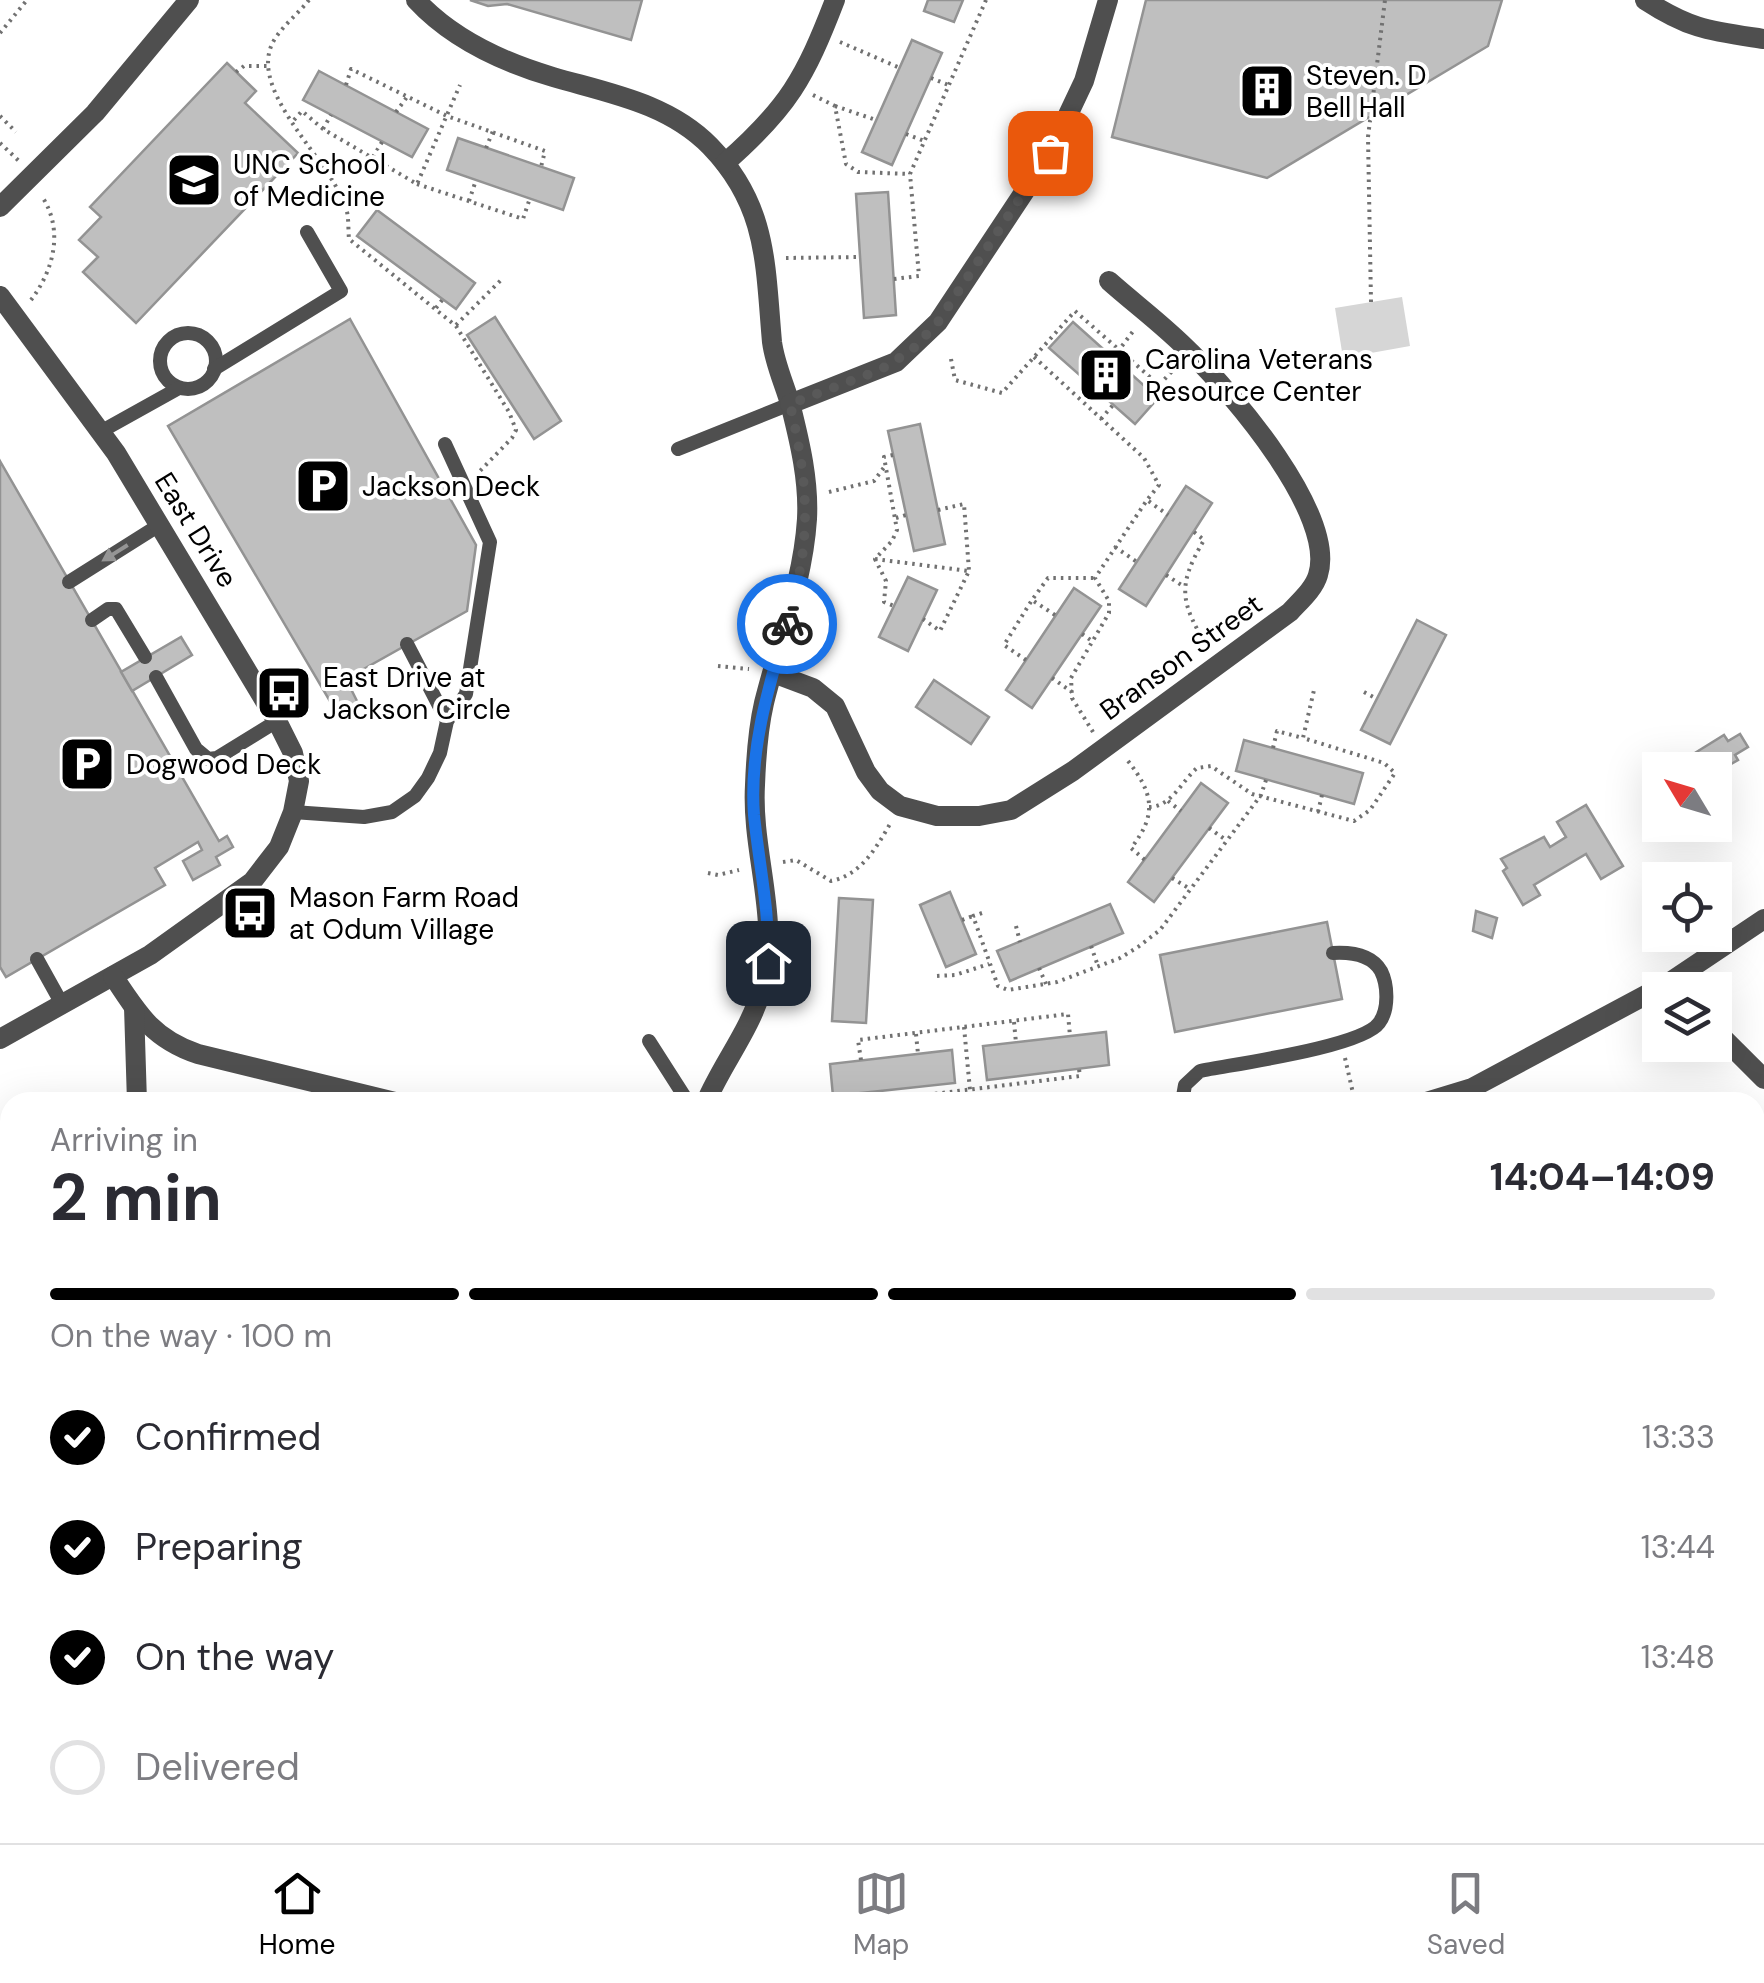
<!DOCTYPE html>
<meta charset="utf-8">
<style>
body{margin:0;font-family:"DM Sans",sans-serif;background:#f7f7f7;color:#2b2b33;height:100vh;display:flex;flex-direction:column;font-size:38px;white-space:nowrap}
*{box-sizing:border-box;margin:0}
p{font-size:32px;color:#7c7c81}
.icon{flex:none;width:55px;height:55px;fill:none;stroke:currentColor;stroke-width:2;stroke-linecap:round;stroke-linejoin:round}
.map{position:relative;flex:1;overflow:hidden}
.side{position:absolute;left:0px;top:1092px;width:1765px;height:752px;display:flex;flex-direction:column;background:#fff;border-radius:30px 30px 0 0;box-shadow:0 10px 40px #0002}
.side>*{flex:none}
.needle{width:65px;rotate:308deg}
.buttons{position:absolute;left:1642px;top:752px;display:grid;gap:20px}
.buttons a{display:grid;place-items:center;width:90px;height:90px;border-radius:0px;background:#fff;box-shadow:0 10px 40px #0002;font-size:50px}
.pin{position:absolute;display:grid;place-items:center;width:85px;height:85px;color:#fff;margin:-42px;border-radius:20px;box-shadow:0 5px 15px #0006}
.courier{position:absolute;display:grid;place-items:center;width:100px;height:100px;margin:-50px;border:8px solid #1a73e8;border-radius:50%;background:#fff;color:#222;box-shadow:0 2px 12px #0007}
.headline em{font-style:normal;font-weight:700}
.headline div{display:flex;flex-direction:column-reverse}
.headline{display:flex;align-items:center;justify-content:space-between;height:170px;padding:0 50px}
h1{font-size:65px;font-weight:700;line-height:75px}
.bar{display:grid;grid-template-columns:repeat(4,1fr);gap:15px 10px;align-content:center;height:120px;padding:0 50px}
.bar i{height:12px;border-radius:8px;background:#e1e1e2}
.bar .active{background:#000}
.bar p{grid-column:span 4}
ol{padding:0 50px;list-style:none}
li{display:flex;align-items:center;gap:30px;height:110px}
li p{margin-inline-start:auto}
li .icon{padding:10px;border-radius:50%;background:#000;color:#fff;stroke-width:4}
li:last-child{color:#7c7c81}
li i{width:55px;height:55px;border:5px solid #e1e1e2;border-radius:50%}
.menu{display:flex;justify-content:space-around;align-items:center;height:140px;border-top:2px solid #e1e1e2;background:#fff;font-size:28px;color:#7c7c81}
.menu a{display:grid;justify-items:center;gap:5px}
.menu .active{color:#000}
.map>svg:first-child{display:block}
.green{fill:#d6d6d6}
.building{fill:#bfbfbf;stroke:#939393;stroke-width:2.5}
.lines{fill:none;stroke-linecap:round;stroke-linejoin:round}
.path{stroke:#717171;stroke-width:4;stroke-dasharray:2.5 5;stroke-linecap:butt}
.service{stroke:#4f4f4f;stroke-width:14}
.minor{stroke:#4f4f4f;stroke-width:20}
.tertiary{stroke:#4f4f4f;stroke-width:20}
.oneway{fill:#959595}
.done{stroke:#595959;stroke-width:10;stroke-dasharray:0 18}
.route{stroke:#1a73e8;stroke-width:12}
.labels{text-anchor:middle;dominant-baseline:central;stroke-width:8;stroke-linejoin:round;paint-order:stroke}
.poi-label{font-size:28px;fill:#000;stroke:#fff;text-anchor:start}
.street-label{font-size:28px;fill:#000;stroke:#fff}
</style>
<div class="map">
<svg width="1764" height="1843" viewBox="0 0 1764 1843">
<rect width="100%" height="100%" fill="#fff"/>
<!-- green -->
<path class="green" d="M 1402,297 L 1410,346 L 1343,358 L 1335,308 Z"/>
<!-- building -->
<g class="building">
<path d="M 470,0 L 642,0 L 631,40 L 507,4 L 488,6 Z"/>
<path d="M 928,0 L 963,0 L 954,22 L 924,11 Z"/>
<path d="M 1146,0 L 1502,0 L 1488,46 L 1267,178 L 1112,137 Z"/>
<path d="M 912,40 L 942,53 L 892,165 L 862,152 Z"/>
<path d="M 227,63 L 256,91 L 245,103 L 298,153 L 136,323 L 83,272 L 98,257 L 79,240 L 101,217 L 90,207 Z"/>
<path d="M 319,71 L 428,129 L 412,157 L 303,100 Z"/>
<path d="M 458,138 L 574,178 L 563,210 L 447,170 Z"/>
<path d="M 888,192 L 896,315 L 864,318 L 856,194 Z"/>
<path d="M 377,210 L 475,283 L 456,309 L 357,236 Z"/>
<path d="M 495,317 L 561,421 L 534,439 L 467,335 Z"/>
<path d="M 350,319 L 476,545 L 467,611 L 346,679 L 360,707 L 341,720 L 168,426 Z"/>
<path d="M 1073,322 L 1158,398 L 1135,424 L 1049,348 Z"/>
<path d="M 920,424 L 945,544 L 914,551 L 888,431 Z"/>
<path d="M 0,461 L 219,841 L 227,836 L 233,847 L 216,857 L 220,865 L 193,880 L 183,861 L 202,850 L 198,842 L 155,868 L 165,885 L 6,977 L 0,967 Z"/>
<path d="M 1186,486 L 1212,503 L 1146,606 L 1119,589 Z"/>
<path d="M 908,577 L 937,590 L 908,651 L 879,637 Z"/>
<path d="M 1074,588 L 1101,606 L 1032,708 L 1006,690 Z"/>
<path d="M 1417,620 L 1446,635 L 1390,744 L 1361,730 Z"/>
<path d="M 181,637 L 192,655 L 132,691 L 121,672 Z"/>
<path d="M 934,680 L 989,717 L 971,744 L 916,707 Z"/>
<path d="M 1740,734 L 1748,747 L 1735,755 L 1738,760 L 1719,771 L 1724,779 L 1715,785 L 1715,770 L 1694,770 L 1690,756 L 1724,735 L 1728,741 Z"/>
<path d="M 1244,740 L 1363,773 L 1354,804 L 1236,771 Z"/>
<path d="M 1201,783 L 1228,803 L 1154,902 L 1128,882 Z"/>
<path d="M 1586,805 L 1623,866 L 1601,879 L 1586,854 L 1534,885 L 1540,895 L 1523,905 L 1503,871 L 1507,868 L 1501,859 L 1544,837 L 1550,847 L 1566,837 L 1557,822 Z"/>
<path d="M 950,892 L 976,954 L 946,967 L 920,905 Z"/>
<path d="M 839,898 L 873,900 L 866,1023 L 832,1021 Z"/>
<path d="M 1110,904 L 1123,933 L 1010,981 L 997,951 Z"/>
<path d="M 1476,911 L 1497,918 L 1492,938 L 1473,931 Z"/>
<path d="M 1327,922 L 1342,999 L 1175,1032 L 1160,955 Z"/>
<path d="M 1106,1032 L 1109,1065 L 987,1080 L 983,1046 Z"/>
<path d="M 952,1050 L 955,1083 L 833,1096 L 830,1064 Z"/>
<path d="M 1755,1164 L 1764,1172 L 1764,1252 L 1755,1244 Z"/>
<path d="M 0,1559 L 10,1561 L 10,1678 L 3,1709 L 0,1708 Z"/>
<path d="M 174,1835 L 261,1835 L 266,1843 L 172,1843 Z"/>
<rect x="1706" y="1835" width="47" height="8"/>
</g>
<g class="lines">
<!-- path -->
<g class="path">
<path d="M 309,0 C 298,14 282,26 273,42 C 247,92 331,160 346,208 C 349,217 348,229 349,239 L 456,326 L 509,412 L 516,430 L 512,438 L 479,472"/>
<path d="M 0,33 L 27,0"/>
<path d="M 840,42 L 900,68"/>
<path d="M 236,72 L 244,66 L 267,66"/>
<path d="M 931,78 L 951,86"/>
<path d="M 346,85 L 351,69 L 447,116 L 545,151 L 541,167"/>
<path d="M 813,95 L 835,106 L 846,164 L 858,172 L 910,174"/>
<path d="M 835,106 L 876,120"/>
<path d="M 396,112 L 407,97"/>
<path d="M 0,116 L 16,132"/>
<path d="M 294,120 L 302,111 L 323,129 L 417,184 L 460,85"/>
<path d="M 323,129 L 331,115"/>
<path d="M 906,134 L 927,142"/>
<path d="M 0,143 L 19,161"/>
<path d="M 486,148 L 493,131"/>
<path d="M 373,157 L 382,142"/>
<path d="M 417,184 L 523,219 L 530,198"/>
<path d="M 469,201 L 476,180"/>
<path d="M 786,258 L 860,257"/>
<path d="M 894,279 L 919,276 L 910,174 L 986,0"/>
<path d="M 31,300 C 53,271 64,232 43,198"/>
<path d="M 1371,302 L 1368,137 L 1385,0"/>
<path d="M 436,308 L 443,299"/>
<path d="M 456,325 L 502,279"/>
<path d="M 1034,357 L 1144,458 L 1159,485 L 1147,500"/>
<path d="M 1113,358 L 1134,330"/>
<path d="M 951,359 L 955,380 L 1002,393 L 1075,311 L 1159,385 L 1175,368"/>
<path d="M 1152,393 L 1159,385"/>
<path d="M 1101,419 L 1113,405"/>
<path d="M 893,455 L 884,457 L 897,530 L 892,541 L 875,559 L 886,581 L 884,602 L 894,606"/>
<path d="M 829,492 L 874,481 L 885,466"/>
<path d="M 938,510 L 964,504 L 969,571"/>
<path d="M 896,518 L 906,515"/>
<path d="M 1194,532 L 1204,540 C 1176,587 1181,603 1208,648"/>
<path d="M 1115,547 L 1137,562"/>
<path d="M 875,559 L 969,571 L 940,631 L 923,619"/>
<path d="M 1166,575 L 1183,586"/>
<path d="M 1055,615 L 1032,600 L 1048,578 L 1093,578"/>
<path d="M 1082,634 L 1092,641"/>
<path d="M 1026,660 L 1004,645 L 1032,600"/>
<path d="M 718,666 L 749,669"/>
<path d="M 1052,678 L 1072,692"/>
<path d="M 1364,692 L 1377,699"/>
<path d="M 1093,732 L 1072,698 L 1071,678 L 1109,613 L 1109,601 L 1095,578 L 1147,500 L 1168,515"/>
<path d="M 1273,748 L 1277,731 L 1303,738 L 1314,690"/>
<path d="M 1128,761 C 1153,793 1158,814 1131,848 L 1145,860"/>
<path d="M 1168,801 L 1181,811"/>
<path d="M 1149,807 C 1171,807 1182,781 1197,768 L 1211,766 L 1252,794 L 1354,821 L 1370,810 L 1395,773 L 1384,763 L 1303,738"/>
<path d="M 1318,812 L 1322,795"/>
<path d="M 1209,828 L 1226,840"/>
<path d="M 783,862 L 796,860 L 831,881 C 861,875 876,848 890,824"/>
<path d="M 708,873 L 718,875 L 739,870"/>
<path d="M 1172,878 L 1190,889"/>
<path d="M 982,913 L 973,916 L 998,986 L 1008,990 L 1057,982 L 1120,958 L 1138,947 L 1160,930 L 1261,795 L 1266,780"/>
<path d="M 962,920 L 973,916"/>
<path d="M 1016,926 L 1020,942"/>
<path d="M 1091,946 L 1098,966"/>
<path d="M 1039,968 L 1046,984"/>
<path d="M 937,976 L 955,975 L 989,964"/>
<path d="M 1014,1022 L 1016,1043"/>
<path d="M 964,1027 L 970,1090"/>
<path d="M 916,1034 L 918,1054"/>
<path d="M 1345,1058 L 1355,1102"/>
<path d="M 861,1060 L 858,1040 L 1068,1014 L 1070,1036"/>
<path d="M 868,1102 L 1080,1076 L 1079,1069"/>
</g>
<!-- service -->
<g class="service">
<circle cx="188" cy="361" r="28"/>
<path d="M 214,369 L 341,291 L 307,232"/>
<path d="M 100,432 L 179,388"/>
<path d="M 678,449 L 790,404"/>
<path d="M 69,582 L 161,524"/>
<path d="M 92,620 L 108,609 L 116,609 L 145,657"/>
<path d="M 407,644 L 447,721"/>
<path d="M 156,677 L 196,749 L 208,759 L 217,758 L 277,721"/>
<path d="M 293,812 L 364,817 L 392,812 L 415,796 L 428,778 L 440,753 L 447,721 L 466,694 L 490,542 L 445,444"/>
<path d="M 37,959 L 62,1004"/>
<path d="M 649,1041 L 688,1102"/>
<path d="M 1182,1102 L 1185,1085 L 1200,1071 C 1234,1064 1362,1047 1379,1023 C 1389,1010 1388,985 1381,971 C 1371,954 1351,952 1333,953"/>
<path d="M 0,1248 L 10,1243"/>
<path d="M 0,1518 L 10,1524"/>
<path d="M 99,1843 L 113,1835"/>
</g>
<!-- minor -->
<g class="minor">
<path d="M 416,0 C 452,39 502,62 553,77 C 608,93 668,103 710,146 C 768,206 765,264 772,342 C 775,365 785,385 791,407 C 800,443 809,481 807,519 C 803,582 779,642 764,703 C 758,729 756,758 755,785 C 751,853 781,920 762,988 C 751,1029 722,1064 706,1102"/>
<path d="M 1645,0 C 1691,30 1711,31 1764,39"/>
<path d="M 725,163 C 788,108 805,78 835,0"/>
<path d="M 0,296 L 116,453 L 277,721 L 293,753 L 299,781 L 293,812 L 279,847 L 252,882 L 150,955 L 0,1039"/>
<path d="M 790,404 L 896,362 L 938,322 L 1050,153 L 1084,81 L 1108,0"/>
<path d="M 773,673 L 813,688 L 835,706 L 866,772 L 880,791 L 900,806 L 937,816 L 979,816 L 1011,810 L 1073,771 L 1290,612 C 1300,601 1314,589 1318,575 C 1337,515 1232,393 1191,353 C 1166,327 1136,305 1109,281"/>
<path d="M 113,976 C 138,1014 153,1039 198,1054 L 395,1102"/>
<path d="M 134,1007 L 137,1102"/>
<path d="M 1715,1030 L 1764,1079"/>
<path d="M 1426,1102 L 1472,1088 L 1670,982 L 1764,919"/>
<path d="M 1433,1835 L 1434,1843"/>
</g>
<!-- tertiary -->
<path class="tertiary" d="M 0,207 L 95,113 L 189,0"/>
</g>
<!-- one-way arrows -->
<defs><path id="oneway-solid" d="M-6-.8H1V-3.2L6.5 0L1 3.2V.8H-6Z" transform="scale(2.5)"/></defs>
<use class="oneway" href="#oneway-solid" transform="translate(115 553) rotate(148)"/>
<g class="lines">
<!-- done -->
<path class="done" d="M 787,624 C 812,540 809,488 790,404 L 880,370 L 912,350 L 938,322 L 1050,153"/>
<!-- route -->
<path class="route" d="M 768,963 C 770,912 759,865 754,815 C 749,750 769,685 787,624"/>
</g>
<!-- icons -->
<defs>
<g id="building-square" transform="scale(2.875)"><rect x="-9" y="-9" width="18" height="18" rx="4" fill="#000" stroke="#fff"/><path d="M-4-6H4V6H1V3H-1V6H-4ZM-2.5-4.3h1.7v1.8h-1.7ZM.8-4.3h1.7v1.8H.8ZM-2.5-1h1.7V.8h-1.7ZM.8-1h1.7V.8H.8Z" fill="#fff"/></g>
<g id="university-square" transform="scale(2.875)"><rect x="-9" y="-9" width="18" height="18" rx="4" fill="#000" stroke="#fff"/><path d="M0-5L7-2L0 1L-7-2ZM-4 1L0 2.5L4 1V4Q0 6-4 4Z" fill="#fff"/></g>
<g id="parking-square" transform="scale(2.875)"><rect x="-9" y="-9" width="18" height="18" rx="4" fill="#000" stroke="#fff"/><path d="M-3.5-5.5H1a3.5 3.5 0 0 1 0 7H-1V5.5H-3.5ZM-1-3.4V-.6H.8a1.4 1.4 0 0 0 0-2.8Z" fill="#fff"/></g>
<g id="bus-square" transform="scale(2.875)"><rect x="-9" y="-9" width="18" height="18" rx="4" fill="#000" stroke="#fff"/><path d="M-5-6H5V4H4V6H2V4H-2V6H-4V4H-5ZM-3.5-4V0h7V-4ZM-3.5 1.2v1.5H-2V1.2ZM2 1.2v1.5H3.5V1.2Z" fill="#fff"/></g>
</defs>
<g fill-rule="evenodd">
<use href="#building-square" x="1267" y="91"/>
<use href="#university-square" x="194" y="180"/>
<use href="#building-square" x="1106" y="375"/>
<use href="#parking-square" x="323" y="486"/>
<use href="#bus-square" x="284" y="693"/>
<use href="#parking-square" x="87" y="764"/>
<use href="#bus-square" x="250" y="913"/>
</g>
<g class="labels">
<!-- poi labels -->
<g class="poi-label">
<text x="1306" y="75">Steven. D<tspan x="1306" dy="32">Bell Hall</tspan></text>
<text x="233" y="164">UNC School<tspan x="233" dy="32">of Medicine</tspan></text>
<text x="1145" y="359">Carolina Veterans<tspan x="1145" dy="32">Resource Center</tspan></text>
<text x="362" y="486">Jackson Deck</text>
<text x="323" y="677">East Drive at<tspan x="323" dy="32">Jackson Circle</tspan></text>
<text x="126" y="764">Dogwood Deck</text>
<text x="289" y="897">Mason Farm Road<tspan x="289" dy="32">at Odum Village</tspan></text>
</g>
<!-- street labels -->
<g class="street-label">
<text transform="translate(196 530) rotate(58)">East Drive</text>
<text transform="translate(1181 657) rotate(-36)">Branson Street</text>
</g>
</g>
</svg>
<div class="buttons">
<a><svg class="needle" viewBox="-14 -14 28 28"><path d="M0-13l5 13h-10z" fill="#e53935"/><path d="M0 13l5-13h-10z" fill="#7c7c81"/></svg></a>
<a><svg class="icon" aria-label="locate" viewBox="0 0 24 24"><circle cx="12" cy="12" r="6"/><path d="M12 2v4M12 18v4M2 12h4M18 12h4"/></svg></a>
<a><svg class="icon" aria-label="layers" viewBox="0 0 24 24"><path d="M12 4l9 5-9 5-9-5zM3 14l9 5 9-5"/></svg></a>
</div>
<div class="pin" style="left:1050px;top:153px;background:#ea580c"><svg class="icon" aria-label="bag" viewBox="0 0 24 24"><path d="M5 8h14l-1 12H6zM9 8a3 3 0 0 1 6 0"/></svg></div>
<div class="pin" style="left:768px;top:963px;background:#1f2937"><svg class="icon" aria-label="home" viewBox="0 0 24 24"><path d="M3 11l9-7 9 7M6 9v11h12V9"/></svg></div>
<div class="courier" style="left:787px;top:624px"><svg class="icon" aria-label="bike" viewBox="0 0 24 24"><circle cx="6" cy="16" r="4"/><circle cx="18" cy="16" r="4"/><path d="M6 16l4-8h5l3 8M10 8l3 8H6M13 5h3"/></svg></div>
<section class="side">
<div class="headline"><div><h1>2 min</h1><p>Arriving in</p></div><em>14:04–14:09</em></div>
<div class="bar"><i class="active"></i><i class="active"></i><i class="active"></i><i></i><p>On the way · 100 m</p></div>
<ol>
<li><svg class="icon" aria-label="check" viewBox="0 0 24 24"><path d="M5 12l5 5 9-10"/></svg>Confirmed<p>13:33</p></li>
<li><svg class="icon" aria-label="check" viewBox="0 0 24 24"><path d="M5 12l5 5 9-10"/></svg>Preparing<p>13:44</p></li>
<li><svg class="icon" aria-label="check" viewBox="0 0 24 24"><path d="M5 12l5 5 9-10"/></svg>On the way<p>13:48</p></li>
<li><i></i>Delivered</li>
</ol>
</section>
</div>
<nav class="menu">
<a class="active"><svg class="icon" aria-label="home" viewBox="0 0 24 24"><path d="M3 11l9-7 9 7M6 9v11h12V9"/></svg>Home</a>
<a><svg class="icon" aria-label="map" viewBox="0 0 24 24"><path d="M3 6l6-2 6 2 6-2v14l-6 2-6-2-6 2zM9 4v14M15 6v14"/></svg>Map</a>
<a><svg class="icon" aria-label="saved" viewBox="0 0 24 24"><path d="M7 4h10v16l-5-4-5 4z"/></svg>Saved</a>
</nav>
